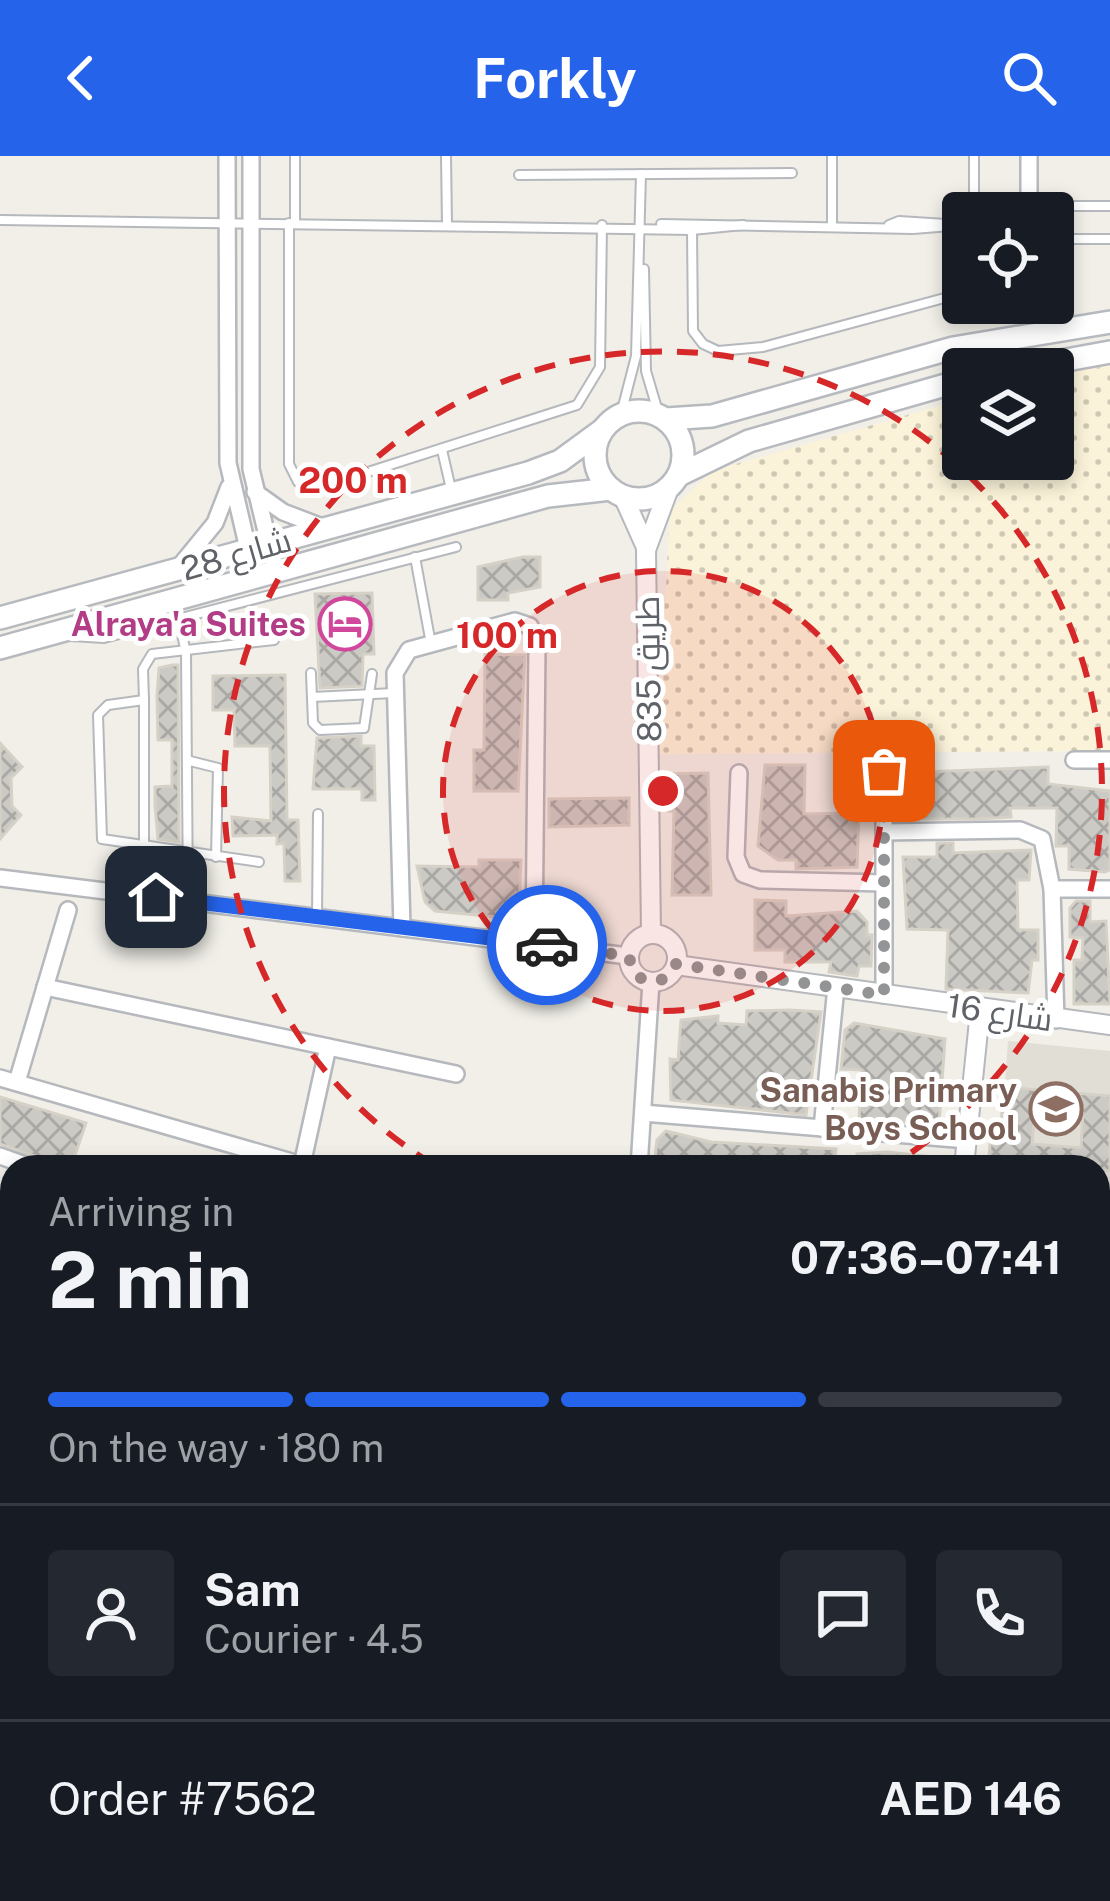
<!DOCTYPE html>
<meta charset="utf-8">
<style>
body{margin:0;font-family:"Public Sans",Cairo,sans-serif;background:#242831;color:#f1f3f6;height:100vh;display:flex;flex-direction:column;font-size:45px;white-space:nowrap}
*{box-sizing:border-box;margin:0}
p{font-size:39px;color:#9ea1a6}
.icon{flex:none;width:66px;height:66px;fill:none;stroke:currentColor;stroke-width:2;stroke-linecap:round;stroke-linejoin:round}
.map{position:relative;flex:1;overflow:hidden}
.drawer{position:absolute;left:0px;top:999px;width:1110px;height:747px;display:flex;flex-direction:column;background:#171b24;border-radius:36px 36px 0 0;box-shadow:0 6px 18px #0003}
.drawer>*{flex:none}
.fabs{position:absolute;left:942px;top:36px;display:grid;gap:24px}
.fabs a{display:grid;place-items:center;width:132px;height:132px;border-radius:12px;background:#171b24;box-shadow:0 6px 18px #0003;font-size:60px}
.pin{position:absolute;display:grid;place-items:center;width:102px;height:102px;color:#fff;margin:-51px;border-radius:24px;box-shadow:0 6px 18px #0006}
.courier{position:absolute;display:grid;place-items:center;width:120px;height:120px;margin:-60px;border:9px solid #2563eb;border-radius:50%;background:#fff;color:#222;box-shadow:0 3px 15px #0007}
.headline em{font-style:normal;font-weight:700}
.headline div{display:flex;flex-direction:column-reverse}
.headline{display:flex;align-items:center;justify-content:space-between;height:204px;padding:0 48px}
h1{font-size:78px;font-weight:700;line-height:90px}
.bar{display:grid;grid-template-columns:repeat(4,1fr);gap:18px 12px;align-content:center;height:144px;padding:0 48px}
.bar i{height:15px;border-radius:9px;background:#363941}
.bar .active{background:#2563eb}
.bar p{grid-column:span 4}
.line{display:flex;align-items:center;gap:30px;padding:0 48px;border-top:3px solid #363941}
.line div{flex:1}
.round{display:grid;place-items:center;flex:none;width:126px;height:126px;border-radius:12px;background:#242831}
header{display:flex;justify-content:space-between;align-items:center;height:156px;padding:0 48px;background:#2563eb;color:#fff;font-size:54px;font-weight:700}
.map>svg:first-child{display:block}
.education{fill:#e1ded6}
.sand{fill:url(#sand-dots)}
.building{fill:url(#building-cross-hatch);stroke:#d6d1c6;stroke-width:3;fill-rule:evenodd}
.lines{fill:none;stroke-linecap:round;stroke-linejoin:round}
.service-casing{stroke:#b5b8bc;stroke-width:12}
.minor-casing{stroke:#b5b8bc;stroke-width:20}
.tertiary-casing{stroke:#b5b8bc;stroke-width:22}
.secondary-casing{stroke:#b6babf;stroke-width:26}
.service{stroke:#fff;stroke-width:8}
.minor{stroke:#fff;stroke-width:15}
.tertiary{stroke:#fff;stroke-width:18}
.secondary{stroke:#fff;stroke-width:21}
.done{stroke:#929495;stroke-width:12;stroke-dasharray:0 21.6}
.route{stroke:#2563eb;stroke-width:15}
.ring{fill:none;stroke:#d62828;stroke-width:6;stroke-dasharray:21 15}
.labels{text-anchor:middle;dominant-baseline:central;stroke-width:10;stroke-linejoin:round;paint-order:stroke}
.street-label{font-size:33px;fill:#5f6368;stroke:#fff}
.hotel-label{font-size:33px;font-weight:bold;fill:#b23c85;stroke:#fff;text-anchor:end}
.education-label{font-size:33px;font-weight:bold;fill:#785e54;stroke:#fff;text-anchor:end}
.centre{fill:#d62828;stroke:#fff;stroke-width:6}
.ring-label{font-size:36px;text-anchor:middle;font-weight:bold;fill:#d62828;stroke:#fff;stroke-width:10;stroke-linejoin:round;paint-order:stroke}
</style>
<header><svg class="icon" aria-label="back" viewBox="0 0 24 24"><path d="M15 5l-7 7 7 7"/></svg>Forkly<svg class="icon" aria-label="search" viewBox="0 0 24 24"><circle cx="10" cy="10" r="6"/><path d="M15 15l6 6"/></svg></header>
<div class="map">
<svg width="1110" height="1745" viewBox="0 0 1110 1745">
<defs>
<pattern id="sand-dots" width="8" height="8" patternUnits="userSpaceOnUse" patternTransform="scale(3)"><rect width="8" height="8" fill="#fbf3d9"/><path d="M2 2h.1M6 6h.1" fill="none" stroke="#cec8b4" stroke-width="1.8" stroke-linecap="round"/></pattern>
<pattern id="building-cross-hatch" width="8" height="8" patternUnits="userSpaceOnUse" patternTransform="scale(3)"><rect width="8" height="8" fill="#cccac5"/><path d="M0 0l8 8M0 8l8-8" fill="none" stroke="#a9a8a4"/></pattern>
</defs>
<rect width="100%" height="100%" fill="#f1efe8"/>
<!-- education -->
<path class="education" d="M 1008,885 L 1110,895 L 1110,1089 L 1098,1088 L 1098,1011 L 999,1011 Z"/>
<!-- sand -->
<path class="sand" d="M 1110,210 L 1110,595 L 657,598 L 670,355 L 712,315 L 963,243 L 963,303 L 1053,303 L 1053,217 Z"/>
<!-- building -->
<g class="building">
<path d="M 523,401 L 540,401 L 540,431 L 508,437 L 508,444 L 478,444 L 478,411 Z"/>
<path d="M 372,437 L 374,498 L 363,498 L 362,530 L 320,532 L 315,438 Z"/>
<path d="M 485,498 L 525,499 L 518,635 L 474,635 L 474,594 L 484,594 Z"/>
<path d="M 172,509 L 178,509 L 179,686 L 158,683 L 155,650 L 155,631 L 172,630 L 172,584 L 158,584 L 157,540 L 159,512 Z"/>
<path d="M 285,519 L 287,664 L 298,664 L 300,725 L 285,725 L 284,687 L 277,688 L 277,679 L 233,680 L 232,661 L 271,665 L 270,590 L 235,590 L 234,554 L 213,554 L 213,520 Z"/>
<path d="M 361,580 L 361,590 L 374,590 L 375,644 L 362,644 L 362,633 L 313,633 L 317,582 Z"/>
<path d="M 0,587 L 22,611 L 11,622 L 12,650 L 21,659 L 0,683 Z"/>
<path d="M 765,609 L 805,609 L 804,658 L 859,657 L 857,711 L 796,713 L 796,704 L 778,704 L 758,690 Z"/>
<path d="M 1048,611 L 1048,628 L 1110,635 L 1110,714 L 1105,716 L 1069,713 L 1069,690 L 1056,690 L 1057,652 L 1010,652 L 1011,661 L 976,663 L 923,663 L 923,657 L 900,658 L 899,617 Z"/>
<path d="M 708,617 L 711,739 L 672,739 L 674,655 L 668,655 L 668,618 Z"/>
<path d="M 629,642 L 629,669 L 549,671 L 549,643 Z"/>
<path d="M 937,687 L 953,687 L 953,697 L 1031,694 L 1029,724 L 1017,724 L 1018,774 L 1038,774 L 1038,804 L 1032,804 L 1028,837 L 946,833 L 948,774 L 907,773 L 903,701 L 937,701 Z"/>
<path d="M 479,704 L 521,704 L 519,749 L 507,762 L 435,755 L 425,746 L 417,710 L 479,711 Z"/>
<path d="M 755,744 L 786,745 L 786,760 L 857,755 L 867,766 L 867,779 L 872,779 L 871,810 L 859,810 L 857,820 L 829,816 L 831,806 L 785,806 L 785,794 L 755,794 Z"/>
<path d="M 1076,745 L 1090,745 L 1090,766 L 1106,765 L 1110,848 L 1074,848 L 1074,804 L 1082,804 L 1083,782 L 1070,781 L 1070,752 Z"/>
<path d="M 790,854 L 821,856 L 806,959 L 671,944 L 670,903 L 678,904 L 681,864 L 718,860 L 718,867 L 746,869 L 747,855 Z"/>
<path d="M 854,867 L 945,883 L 939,969 L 859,963 L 862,914 L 841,913 L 845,874 Z"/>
<path d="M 1004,931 L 1110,940 L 1110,1015 L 1020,1007 L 988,1011 L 991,979 L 1000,980 ZM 1035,953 L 1083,957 L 1081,992 L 1032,988 Z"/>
<path d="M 0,941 L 86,967 L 71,1011 L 49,1011 L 35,1000 L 0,988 Z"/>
<path d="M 666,975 L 711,986 L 836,993 L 834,1011 L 654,1011 L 657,984 Z"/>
<path d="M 888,996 L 951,1003 L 951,1011 L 857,1011 L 857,998 Z"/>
<path d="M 0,1249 L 12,1250 L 9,1336 L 0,1335 Z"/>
<path d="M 1110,1567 L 1110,1688 L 1098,1688 L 1098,1568 Z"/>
<path d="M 0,1734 L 85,1734 L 83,1745 L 0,1745 Z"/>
<rect x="432" y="1734" width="87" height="11"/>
<rect x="848" y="1734" width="84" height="11"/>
</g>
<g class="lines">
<!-- service casing -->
<g class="service-casing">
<g id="service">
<path d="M 446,0 L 447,68"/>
<path d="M 974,0 L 974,57"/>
<path d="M 519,19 L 792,17"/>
<path d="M 1031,50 L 1110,50"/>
<path d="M 0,64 L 692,74 L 743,69"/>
<path d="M 289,67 L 289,308 L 298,326 L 318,332 L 577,249 L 600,211 L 602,69"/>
<path d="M 295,67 L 295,0"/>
<path d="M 661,68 L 913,73 L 963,69"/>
<path d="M 832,69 L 832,0"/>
<path d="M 889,69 L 899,65 L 946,68"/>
<path d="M 692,74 L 693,175 L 703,188 L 718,195 L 763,191 L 963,137"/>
<path d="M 1053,83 L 1110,83"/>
<path d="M 644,113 L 646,215 L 659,259"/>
<path d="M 621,258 L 636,200 L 641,18"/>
<path d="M 442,294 L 451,333"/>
<path d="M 415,401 L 431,488"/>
<path d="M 175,446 L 186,497 L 188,745"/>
<path d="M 244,466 L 250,487"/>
<path d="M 71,480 L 104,482 L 456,391"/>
<path d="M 311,517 L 313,567 L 320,574 L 364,572 L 372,518"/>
<path d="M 312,541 L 394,537"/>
<path d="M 144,544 L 143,513 L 152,498 L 274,484"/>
<path d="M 190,605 L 218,612 L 216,701"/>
<path d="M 144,693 L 144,544 L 108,549 L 98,559 L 102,683 L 259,706"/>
<path d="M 124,735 L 128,688"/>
<path d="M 317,760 L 318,658"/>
<path d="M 0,1091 L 12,1091"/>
<path d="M 424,1745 L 424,1734"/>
</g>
</g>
<!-- minor casing -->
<g class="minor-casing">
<g id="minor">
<path d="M 227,0 L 228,307 L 255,423"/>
<path d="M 251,0 L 251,313 L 276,417"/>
<path d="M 1029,0 L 1029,57"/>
<path d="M 1034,147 L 1059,174"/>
<path d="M 255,336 L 283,356 L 325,372"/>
<path d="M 179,411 L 215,367 L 229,331"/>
<path d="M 1074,604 L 1110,604"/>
<path d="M 884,615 L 884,839"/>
<path d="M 739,617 L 736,701 L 743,718 L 760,724 L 884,727"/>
<path d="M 884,676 L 1020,674 L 1042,683 L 1052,733 L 1056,864"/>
<path d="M 0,722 L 628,800"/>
<path d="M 1052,733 L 1110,733"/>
<path d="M 402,772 L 395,517 L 409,494 L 515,465 L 530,470 L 537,489 L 534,788"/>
<path d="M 45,831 L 456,918"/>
<path d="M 0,922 L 309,1011"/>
<path d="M 17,926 L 68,754"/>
<path d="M 643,957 L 967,984"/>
<path d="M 822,972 L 836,831"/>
<path d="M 0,1000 L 31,1011"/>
<path d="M 302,1009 L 328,891"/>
<path d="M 639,1011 L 651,826"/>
<path d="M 1098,1106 L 1110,1107"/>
<path d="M 1105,1178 L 1110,1198"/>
<path d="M 1098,1349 L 1110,1348"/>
<path d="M 1098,1460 L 1110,1460"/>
<path d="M 1098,1537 L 1110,1539"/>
<path d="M 0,1697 L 12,1699"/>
<path d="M 1098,1700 L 1110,1700"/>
<path d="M 178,1734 L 192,1745"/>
<path d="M 95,1745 L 97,1734"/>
<path d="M 238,1745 L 243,1734"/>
<path d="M 540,1745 L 540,1734"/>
<path d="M 633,1745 L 633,1734"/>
<path d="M 668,1745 L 721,1734"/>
<path d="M 833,1745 L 834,1734"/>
<path d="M 948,1745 L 949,1734"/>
<path d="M 1072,1745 L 1072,1734"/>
</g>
</g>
<!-- tertiary casing -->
<g class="tertiary-casing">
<g id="tertiary">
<path d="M 623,340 L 645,389"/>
<path d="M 651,777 L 646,394 L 669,332"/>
<circle cx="653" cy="802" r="24"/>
<path d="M 676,809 L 1110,869"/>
<path d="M 964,1011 L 980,855"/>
<path d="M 725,1745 L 732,1734"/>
</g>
</g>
<!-- secondary casing -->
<g class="secondary-casing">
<g id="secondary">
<path d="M 1017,213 L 1110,196"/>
<circle cx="639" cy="299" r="44"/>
<path d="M 666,263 L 712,260 L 953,192 L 1110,166"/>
<path d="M 679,319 L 749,285 L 963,224"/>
<path d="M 0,462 L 528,317 L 560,305 L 601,275"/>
<path d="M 0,492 L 548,340 L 611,333"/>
</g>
</g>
<!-- service -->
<use href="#service" class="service"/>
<!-- minor -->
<use href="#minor" class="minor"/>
<!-- tertiary -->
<use href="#tertiary" class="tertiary"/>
<!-- secondary -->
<use href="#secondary" class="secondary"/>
</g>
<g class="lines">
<!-- done -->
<path class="done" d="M 547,789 L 628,800 L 637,820 C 653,830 669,825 676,808 L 884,839 L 884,615"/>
<!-- route -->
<path class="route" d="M 156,741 L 547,789"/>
</g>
<!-- distance rings -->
<circle cx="663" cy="635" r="220" fill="#d62828" fill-opacity=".12"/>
<g class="ring">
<circle cx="663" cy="635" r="220"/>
<path d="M434 1009A439 439 0 1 1 892 1009"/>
</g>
<!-- icons -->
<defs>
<g id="hotel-ring" transform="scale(2.7)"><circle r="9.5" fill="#fff" stroke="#d1479c" stroke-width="1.5"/><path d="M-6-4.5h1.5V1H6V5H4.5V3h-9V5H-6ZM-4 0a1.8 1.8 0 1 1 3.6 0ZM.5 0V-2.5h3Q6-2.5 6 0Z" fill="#d1479c"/></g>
<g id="school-ring" transform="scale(2.7)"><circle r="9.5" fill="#fff" stroke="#8d6e63" stroke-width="1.5"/><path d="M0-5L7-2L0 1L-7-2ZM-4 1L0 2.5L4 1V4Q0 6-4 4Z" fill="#8d6e63"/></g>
</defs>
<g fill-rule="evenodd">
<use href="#hotel-ring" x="345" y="468"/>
<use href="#school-ring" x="1056" y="953"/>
</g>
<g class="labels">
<!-- street labels -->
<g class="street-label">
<text transform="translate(236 398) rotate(-16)">شارع 28</text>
<text transform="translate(648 513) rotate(-91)">طريق 835</text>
<text transform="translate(1000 856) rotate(8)">شارع 16</text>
</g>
<!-- hotel labels -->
<g class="hotel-label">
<text x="306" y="468">Alraya'a Suites</text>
</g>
<!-- education labels -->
<g class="education-label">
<text x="1017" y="934">Sanabis Primary<tspan x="1017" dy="38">Boys School</tspan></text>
</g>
</g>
<circle cx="663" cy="635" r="18" class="centre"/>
<g class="ring-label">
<text x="353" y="337">200 m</text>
<text x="507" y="492">100 m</text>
</g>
</svg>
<div class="fabs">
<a><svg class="icon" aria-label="locate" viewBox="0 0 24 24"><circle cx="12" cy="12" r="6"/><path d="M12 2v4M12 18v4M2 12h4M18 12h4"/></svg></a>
<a><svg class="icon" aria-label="layers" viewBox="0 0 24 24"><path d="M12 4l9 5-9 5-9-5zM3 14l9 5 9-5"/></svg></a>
</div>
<div class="pin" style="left:884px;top:615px;background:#ea580c"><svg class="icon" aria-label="bag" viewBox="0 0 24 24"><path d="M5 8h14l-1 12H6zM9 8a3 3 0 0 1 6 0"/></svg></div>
<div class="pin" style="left:156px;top:741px;background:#1f2937"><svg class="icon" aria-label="home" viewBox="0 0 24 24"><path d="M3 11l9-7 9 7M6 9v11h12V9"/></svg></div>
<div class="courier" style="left:547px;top:789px"><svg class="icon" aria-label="car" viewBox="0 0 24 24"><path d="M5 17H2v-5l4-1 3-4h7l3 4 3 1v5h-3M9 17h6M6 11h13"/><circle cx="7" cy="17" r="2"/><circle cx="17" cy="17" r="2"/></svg></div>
<section class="drawer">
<div class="headline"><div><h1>2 min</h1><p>Arriving in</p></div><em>07:36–07:41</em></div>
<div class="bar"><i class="active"></i><i class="active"></i><i class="active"></i><i></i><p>On the way · 180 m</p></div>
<div class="line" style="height:216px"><a class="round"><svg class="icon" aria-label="person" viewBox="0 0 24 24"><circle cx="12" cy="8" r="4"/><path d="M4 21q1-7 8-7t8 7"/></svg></a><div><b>Sam</b><p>Courier · 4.5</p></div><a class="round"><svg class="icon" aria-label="chat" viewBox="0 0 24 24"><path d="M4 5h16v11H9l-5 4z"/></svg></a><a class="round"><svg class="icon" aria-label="phone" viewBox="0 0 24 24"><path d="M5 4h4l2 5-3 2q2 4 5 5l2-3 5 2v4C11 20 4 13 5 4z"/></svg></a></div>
<div class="line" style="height:156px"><div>Order #7562</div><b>AED 146</b></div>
</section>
</div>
